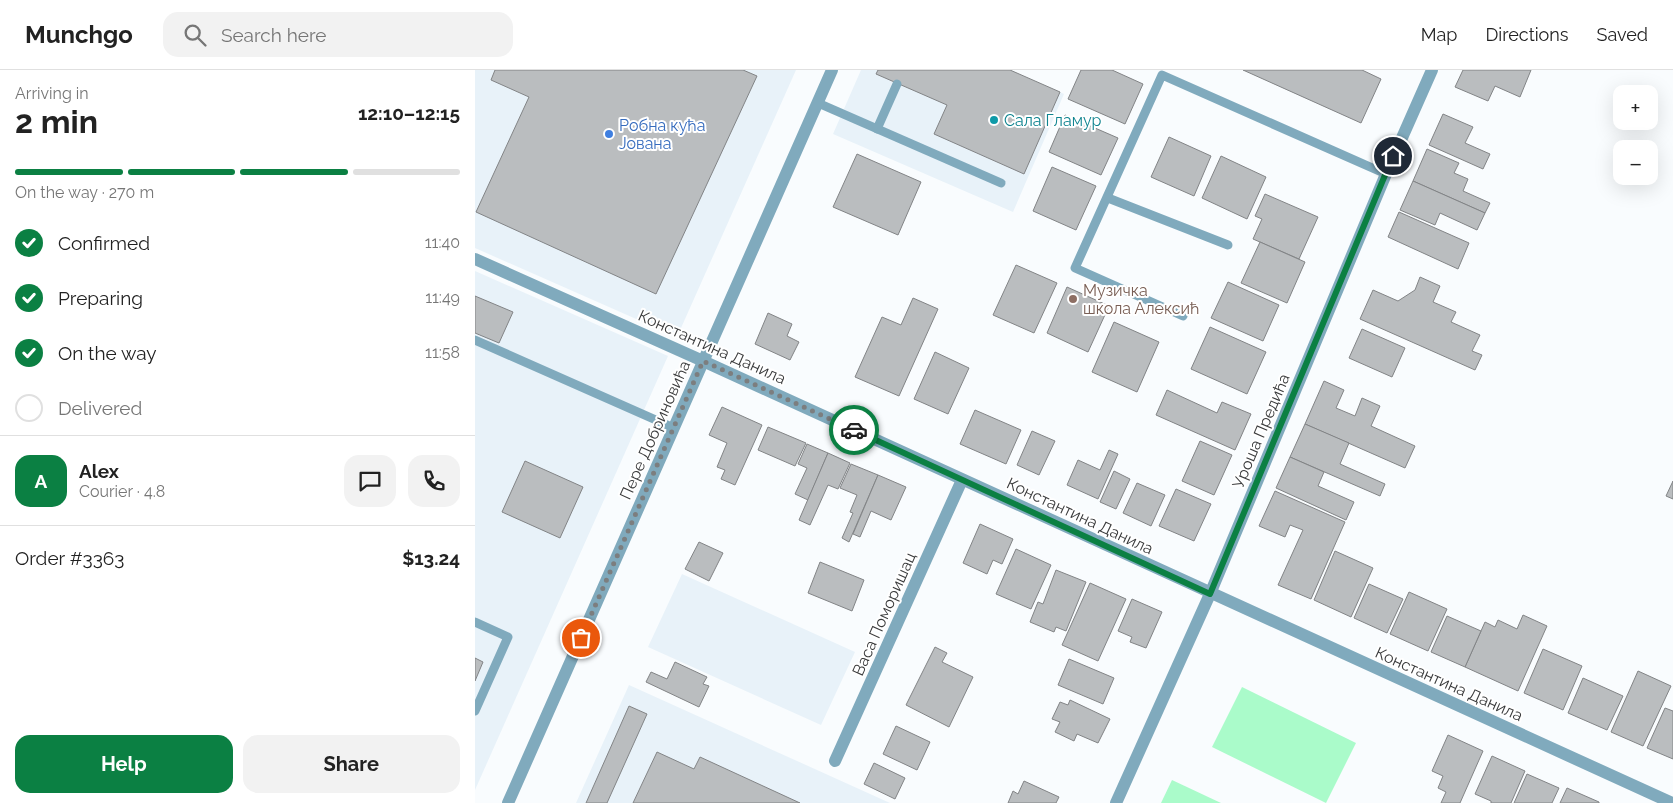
<!DOCTYPE html>
<meta charset="utf-8">
<style>
body{margin:0;font-family:Raleway,sans-serif;background:#f2f2f2;color:#222;height:100vh;display:flex;flex-direction:column;font-size:19px;white-space:nowrap}
*{box-sizing:border-box;margin:0}
p{font-size:16px;color:#767676}
.icon{flex:none;width:28px;height:28px;fill:none;stroke:currentColor;stroke-width:2;stroke-linecap:round;stroke-linejoin:round}
.map{position:relative;flex:1;overflow:hidden}
.details{display:flex;flex-direction:column;background:#fff;width:475px}
.details>*{flex:none}
.buttons{position:absolute;left:1138px;top:15px;display:grid;gap:10px}
.buttons a{display:grid;place-items:center;width:45px;height:45px;border-radius:10px;background:#fff;box-shadow:0 5px 20px #0002;font-size:25px}
.pin{position:absolute;display:grid;place-items:center;width:42px;height:42px;color:#fff;margin:-21px;border:2px solid #fff;border-radius:50%;box-shadow:0 1px 5px #0007}
.courier{position:absolute;display:grid;place-items:center;width:50px;height:50px;margin:-25px;border:4px solid #0b8043;border-radius:50%;background:#fff;color:#222;box-shadow:0 1px 6px #0007}
.headline em{font-style:normal;font-weight:700}
.headline div{display:flex;flex-direction:column-reverse}
.headline{display:flex;align-items:center;justify-content:space-between;height:85px;padding:0 15px}
h1{font-size:32px;font-weight:700;line-height:38px}
.bar{display:grid;grid-template-columns:repeat(4,1fr);gap:8px 5px;align-content:center;height:60px;padding:0 15px}
.bar i{height:6px;border-radius:4px;background:#e0e0e0}
.bar .on{background:#0b8043}
.bar p{grid-column:span 4}
.line{display:flex;align-items:center;gap:12px;padding:0 15px;border-top:1px solid #e0e0e0}
.line div{flex:1}
.round{display:grid;place-items:center;flex:none;width:52px;height:52px;border-radius:15px;background:#f2f2f2}
ol{padding:0 15px;list-style:none}
li{display:flex;align-items:center;gap:15px;height:55px}
li p{margin-inline-start:auto}
li .icon{padding:5px;border-radius:50%;background:#0b8043;color:#fff;stroke-width:4}
li:last-child{color:#767676}
li i{width:28px;height:28px;border:2px solid #e0e0e0;border-radius:50%}
.primary-button{display:flex;gap:10px;margin-top:auto;padding:10px 15px}
.primary-button a{flex:1;height:58px;border-radius:15px;background:#0b8043;color:#fff;font-size:20px;font-weight:700;line-height:58px;text-align:center}
.primary-button a+a{background:#f2f2f2;color:#222}
header{display:flex;align-items:center;gap:30px;box-sizing:border-box;height:70px;padding:0 25px;background:#fff;border-bottom:1px solid #e0e0e0}
header strong{font-size:24px}
nav{display:flex;gap:28px;margin-inline-start:auto;font-size:18px}
.search{width:350px;height:45px;background:#f2f2f2;display:flex;align-items:center;gap:12px;box-sizing:border-box;padding:0 18px;border-radius:15px;color:#767676;font-size:19px}
main{display:flex;flex:1;min-height:0}
.map>svg:first-child{display:block}
.built{fill:#e8f2f9}
.green{fill:#aafbca}
.building{fill:#babdbf;stroke:#828486}
.lines{fill:none;stroke-linecap:round;stroke-linejoin:round}
.lane{stroke:#80aabd;stroke-width:9}
.street{stroke:#80aabd;stroke-width:12}
.done{stroke:#7c7e7f;stroke-width:5;stroke-dasharray:0 9}
.route{stroke:#0b8043;stroke-width:6}
.culture-dot{fill:#0f9aa8;stroke:#fff;stroke-width:2}
.shop-dot{fill:#3f7fe0;stroke:#fff;stroke-width:2}
.education-dot{fill:#8d6e63;stroke:#fff;stroke-width:2}
.labels{text-anchor:middle;dominant-baseline:central;stroke-width:4;stroke-linejoin:round;paint-order:stroke}
.culture-label{font-size:16px;fill:#0d838f;stroke:#fff;text-anchor:start}
.shop-label{font-size:16px;fill:#366cbe;stroke:#fff;text-anchor:start}
.education-label{font-size:16px;fill:#785e54;stroke:#fff;text-anchor:start}
.street-label{font-size:16px;fill:#393a3b;stroke:#fff}
</style>
<header>
<strong>Munchgo</strong>
<div class="search"><svg class="icon" aria-label="search" viewBox="0 0 24 24"><circle cx="10" cy="10" r="6"/><path d="M15 15l6 6"/></svg>Search here</div>
<nav><a>Map</a><a>Directions</a><a>Saved</a></nav>
</header>
<main>
<section class="details">
<div class="headline"><div><h1>2 min</h1><p>Arriving in</p></div><em>12:10–12:15</em></div>
<div class="bar"><i class="on"></i><i class="on"></i><i class="on"></i><i></i><p>On the way · 270 m</p></div>
<ol>
<li><svg class="icon" aria-label="check" viewBox="0 0 24 24"><path d="M5 12l5 5 9-10"/></svg>Confirmed<p>11:40</p></li>
<li><svg class="icon" aria-label="check" viewBox="0 0 24 24"><path d="M5 12l5 5 9-10"/></svg>Preparing<p>11:49</p></li>
<li><svg class="icon" aria-label="check" viewBox="0 0 24 24"><path d="M5 12l5 5 9-10"/></svg>On the way<p>11:58</p></li>
<li><i></i>Delivered</li>
</ol>
<div class="line" style="height:90px"><b class="round" style="background:#0b8043;color:#fff">A</b><div><b>Alex</b><p>Courier · 4.8</p></div><a class="round"><svg class="icon" aria-label="chat" viewBox="0 0 24 24"><path d="M4 5h16v11H9l-5 4z"/></svg></a><a class="round"><svg class="icon" aria-label="phone" viewBox="0 0 24 24"><path d="M5 4h4l2 5-3 2q2 4 5 5l2-3 5 2v4C11 20 4 13 5 4z"/></svg></a></div>
<div class="line" style="height:65px"><div>Order #3363</div><b>$13.24</b></div>
<div class="primary-button"><a>Help</a><a>Share</a></div>
</section>
<div class="map">
<svg width="1198" height="733" viewBox="0 0 1198 733">
<rect width="100%" height="100%" fill="#f9fcfe"/>
<!-- built -->
<g class="built">
<path d="M 0,0 L 321,0 L 202,267 L 0,178 Z"/>
<path d="M 386,0 L 535,0 L 589,24 L 538,142 L 358,64 Z"/>
<path d="M 0,201 L 193,286 L 0,720 Z"/>
<path d="M 207,504 L 380,582 L 346,655 L 173,577 Z"/>
<path d="M 154,615 L 415,733 L 101,733 Z"/>
</g>
<!-- green -->
<g class="green">
<path d="M 767,617 L 881,673 L 851,733 L 737,677 Z"/>
<path d="M 697,710 L 746,733 L 686,733 Z"/>
</g>
<!-- building -->
<g class="building">
<path d="M 20,0 L 268,0 L 282,6 L 181,224 L 1,142 L 54,27 L 16,10 Z"/>
<path d="M 403,0 L 535,0 L 585,22 L 549,104 L 459,64 L 472,35 L 401,4 Z"/>
<path d="M 606,0 L 637,0 L 668,14 L 650,54 L 593,29 Z"/>
<path d="M 768,0 L 887,0 L 906,9 L 886,53 Z"/>
<path d="M 988,0 L 1056,0 L 1045,27 L 1020,16 L 1013,31 L 980,17 Z"/>
<path d="M 968,44 L 998,57 L 990,73 L 1015,84 L 1008,99 L 954,75 Z"/>
<path d="M 590,45 L 643,68 L 626,105 L 574,82 Z"/>
<path d="M 694,67 L 736,86 L 719,126 L 676,107 Z"/>
<path d="M 952,79 L 984,93 L 979,103 L 993,109 L 988,121 L 1015,133 L 1010,143 L 938,111 Z"/>
<path d="M 382,84 L 446,112 L 423,165 L 358,137 Z"/>
<path d="M 746,86 L 791,107 L 772,149 L 727,128 Z"/>
<path d="M 577,97 L 621,116 L 601,160 L 558,141 Z"/>
<path d="M 938,111 L 1010,143 L 1002,160 L 965,143 L 960,155 L 925,140 Z"/>
<path d="M 790,124 L 843,147 L 824,189 L 778,169 L 787,149 L 780,146 Z"/>
<path d="M 924,142 L 994,173 L 983,199 L 913,167 Z"/>
<path d="M 785,172 L 830,192 L 812,233 L 766,213 Z"/>
<path d="M 541,195 L 582,213 L 559,263 L 518,245 Z"/>
<path d="M 945,207 L 965,216 L 958,232 L 981,242 L 976,252 L 1005,265 L 997,281 L 1007,285 L 1000,300 L 885,249 L 898,220 L 923,231 L 940,220 Z"/>
<path d="M 753,212 L 804,235 L 788,271 L 736,248 Z"/>
<path d="M 592,217 L 634,236 L 613,282 L 572,263 Z"/>
<path d="M 0,226 L 38,242 L 24,273 L 0,263 Z"/>
<path d="M 438,228 L 463,239 L 424,326 L 380,307 L 407,247 L 426,255 Z"/>
<path d="M 293,243 L 317,254 L 312,266 L 324,272 L 315,290 L 280,274 Z"/>
<path d="M 639,252 L 684,272 L 662,322 L 617,302 Z"/>
<path d="M 735,257 L 791,282 L 772,324 L 716,299 Z"/>
<path d="M 887,259 L 930,278 L 917,307 L 874,288 Z"/>
<path d="M 460,282 L 494,298 L 473,344 L 439,329 Z"/>
<path d="M 849,311 L 869,320 L 861,338 L 880,346 L 887,328 L 905,336 L 896,356 L 940,376 L 930,398 L 830,354 Z"/>
<path d="M 692,320 L 742,343 L 747,332 L 776,344 L 760,380 L 681,345 Z"/>
<path d="M 247,337 L 287,355 L 260,415 L 246,409 L 250,400 L 242,397 L 252,373 L 234,365 Z"/>
<path d="M 500,340 L 546,360 L 531,394 L 485,374 Z"/>
<path d="M 830,354 L 874,373 L 865,394 L 910,414 L 905,426 L 815,387 Z"/>
<path d="M 293,357 L 331,373 L 320,396 L 283,380 Z"/>
<path d="M 557,361 L 580,371 L 564,405 L 542,395 Z"/>
<path d="M 725,371 L 757,385 L 739,425 L 707,411 Z"/>
<path d="M 332,374 L 353,383 L 333,430 L 320,424 L 332,398 L 323,394 Z"/>
<path d="M 634,380 L 643,384 L 623,429 L 592,415 L 603,390 L 625,400 Z"/>
<path d="M 353,383 L 375,393 L 363,419 L 353,415 L 335,455 L 324,450 Z"/>
<path d="M 815,387 L 849,402 L 843,416 L 879,432 L 871,450 L 801,418 Z"/>
<path d="M 50,391 L 108,417 L 85,468 L 27,442 Z"/>
<path d="M 376,394 L 403,405 L 374,472 L 367,468 L 378,443 L 375,442 L 382,425 L 365,418 Z"/>
<path d="M 639,401 L 655,409 L 641,439 L 625,432 Z"/>
<path d="M 403,405 L 431,417 L 416,450 L 396,441 L 385,467 L 378,464 Z"/>
<path d="M 1198,411 L 1198,429 L 1191,426 Z"/>
<path d="M 662,413 L 690,425 L 676,456 L 648,443 Z"/>
<path d="M 701,419 L 736,434 L 719,471 L 684,456 Z"/>
<path d="M 800,421 L 870,452 L 836,529 L 803,515 L 828,460 L 815,455 L 810,467 L 784,456 Z"/>
<path d="M 505,454 L 538,469 L 527,494 L 518,490 L 512,504 L 488,493 Z"/>
<path d="M 224,472 L 248,483 L 234,511 L 210,499 Z"/>
<path d="M 541,479 L 576,495 L 556,539 L 521,524 Z"/>
<path d="M 860,481 L 898,498 L 876,547 L 839,530 Z"/>
<path d="M 345,492 L 389,510 L 377,541 L 333,523 Z"/>
<path d="M 581,500 L 611,512 L 591,561 L 581,557 L 579,562 L 555,552 L 563,532 L 568,534 Z"/>
<path d="M 615,513 L 651,529 L 623,591 L 587,575 Z"/>
<path d="M 894,514 L 928,529 L 912,563 L 879,548 Z"/>
<path d="M 934,522 L 972,539 L 953,581 L 915,564 Z"/>
<path d="M 657,529 L 687,542 L 671,578 L 655,572 L 657,567 L 643,561 Z"/>
<path d="M 1048,545 L 1072,556 L 1043,621 L 990,597 L 1010,552 L 1020,557 L 1023,550 L 1042,559 Z"/>
<path d="M 972,546 L 1006,561 L 990,597 L 956,582 Z"/>
<path d="M 460,577 L 472,583 L 467,592 L 498,607 L 474,657 L 431,635 Z"/>
<path d="M 1068,579 L 1107,596 L 1088,640 L 1049,623 Z"/>
<path d="M 0,588 L 8,592 L 0,611 Z"/>
<path d="M 594,589 L 639,608 L 628,634 L 583,615 Z"/>
<path d="M 200,592 L 232,607 L 228,614 L 234,616 L 224,637 L 171,612 L 176,602 L 192,609 Z"/>
<path d="M 1163,601 L 1196,616 L 1168,676 L 1136,662 Z"/>
<path d="M 1108,608 L 1148,626 L 1132,660 L 1093,643 Z"/>
<path d="M 595,630 L 635,649 L 623,673 L 602,664 L 599,671 L 580,662 L 585,652 L 577,649 L 585,632 L 593,635 Z"/>
<path d="M 154,636 L 172,644 L 132,733 L 111,733 Z"/>
<path d="M 1190,638 L 1198,641 L 1198,689 L 1172,678 Z"/>
<path d="M 421,656 L 455,672 L 442,700 L 408,684 Z"/>
<path d="M 973,665 L 1008,681 L 985,733 L 966,733 L 971,722 L 963,718 L 968,706 L 957,701 Z"/>
<path d="M 182,682 L 219,699 L 225,687 L 325,733 L 158,733 Z"/>
<path d="M 1017,686 L 1050,701 L 1036,733 L 1016,733 L 1016,731 L 1000,724 Z"/>
<path d="M 399,693 L 430,708 L 420,729 L 389,714 Z"/>
<path d="M 1052,704 L 1084,718 L 1077,733 L 1039,733 Z"/>
<path d="M 549,711 L 584,727 L 581,733 L 533,733 L 538,721 L 543,724 Z"/>
<path d="M 1092,718 L 1124,732 L 1124,733 L 1085,733 Z"/>
</g>
<g class="lines">
<!-- lane -->
<g class="lane">
<path d="M 343,33 L 526,113"/>
<path d="M 402,59 L 422,14"/>
<path d="M 633,128 L 753,175"/>
<path d="M 708,246 L 600,198 L 687,5 L 911,104"/>
<path d="M 0,270 L 199,358"/>
<path d="M 0,552 L 33,567 L 0,641"/>
</g>
<!-- street -->
<g class="street">
<path d="M 0,189 L 228,291 L 1197,733"/>
<path d="M 360,691 L 487,410"/>
<path d="M 33,733 L 357,0"/>
<path d="M 641,733 L 735,524 L 911,104 L 957,0"/>
</g>
</g>
<g class="lines">
<!-- done -->
<path class="done" d="M 106,568 L 228,291 L 379,360"/>
<!-- route -->
<path class="route" d="M 379,360 L 735,524 L 918,86"/>
</g>
<!-- markers -->
<circle class="culture-dot" cx="519" cy="50" r="5"/>
<circle class="shop-dot" cx="134" cy="64" r="5"/>
<circle class="education-dot" cx="598" cy="229" r="5"/>
<g class="labels">
<!-- culture labels -->
<g class="culture-label">
<text x="529" y="50">Сала Гламур</text>
</g>
<!-- shop labels -->
<g class="shop-label">
<text x="144" y="55">Робна кућа<tspan x="144" dy="18">Јована</tspan></text>
</g>
<!-- education labels -->
<g class="education-label">
<text x="608" y="220">Музичка<tspan x="608" dy="18">школа Алексић</tspan></text>
</g>
<!-- street labels -->
<g class="street-label">
<text transform="translate(237 277) rotate(24)">Константина Данила</text>
<text transform="translate(180 360) rotate(-66)">Пере Добриновића</text>
<text transform="translate(786 361) rotate(-67)">Уроша Предића</text>
<text transform="translate(605 446) rotate(25)">Константина Данила</text>
<text transform="translate(409 544) rotate(-66)">Васа Поморишац</text>
<text transform="translate(974 614) rotate(24)">Константина Данила</text>
</g>
</g>
</svg>
<div class="buttons">
<a>+</a>
<a>−</a>
</div>
<div class="pin" style="left:106px;top:568px;background:#ea580c"><svg class="icon" aria-label="bag" viewBox="0 0 24 24"><path d="M5 8h14l-1 12H6zM9 8a3 3 0 0 1 6 0"/></svg></div>
<div class="pin" style="left:918px;top:86px;background:#1f2937"><svg class="icon" aria-label="home" viewBox="0 0 24 24"><path d="M3 11l9-7 9 7M6 9v11h12V9"/></svg></div>
<div class="courier" style="left:379px;top:360px"><svg class="icon" aria-label="car" viewBox="0 0 24 24"><path d="M5 17H2v-5l4-1 3-4h7l3 4 3 1v5h-3M9 17h6M6 11h13"/><circle cx="7" cy="17" r="2"/><circle cx="17" cy="17" r="2"/></svg></div>
</div>
</main>
